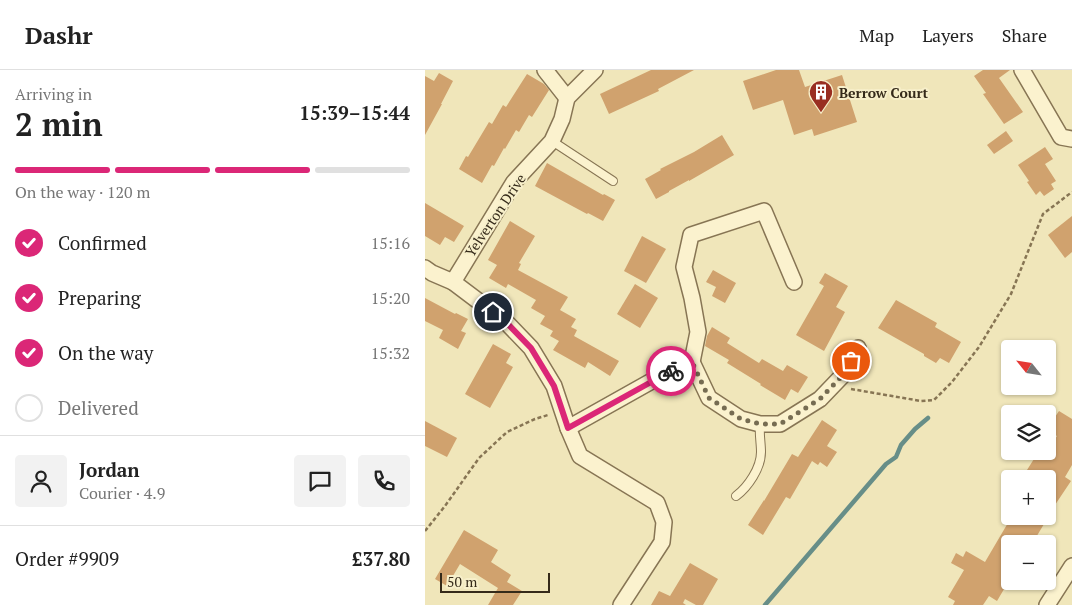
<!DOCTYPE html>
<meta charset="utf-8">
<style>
body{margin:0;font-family:"PT Serif",serif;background:#f2f2f2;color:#222;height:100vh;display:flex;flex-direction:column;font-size:19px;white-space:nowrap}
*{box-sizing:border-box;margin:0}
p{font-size:16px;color:#767676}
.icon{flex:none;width:28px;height:28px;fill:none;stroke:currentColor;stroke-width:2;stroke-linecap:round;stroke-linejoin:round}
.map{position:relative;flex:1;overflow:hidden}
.drawer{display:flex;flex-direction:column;background:#fff;width:425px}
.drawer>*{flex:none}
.needle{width:32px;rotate:300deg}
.tools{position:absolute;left:576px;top:270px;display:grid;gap:10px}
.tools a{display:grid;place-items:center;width:55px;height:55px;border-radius:5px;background:#fff;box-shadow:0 1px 4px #0004;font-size:25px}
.scale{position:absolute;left:15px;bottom:12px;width:110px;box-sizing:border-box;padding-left:5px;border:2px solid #352a1a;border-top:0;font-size:14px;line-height:18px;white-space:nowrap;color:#352a1a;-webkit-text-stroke:4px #f7efca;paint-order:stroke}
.pin{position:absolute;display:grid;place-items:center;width:42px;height:42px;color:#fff;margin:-21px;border:2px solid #fff;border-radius:50%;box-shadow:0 1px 5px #0007}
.courier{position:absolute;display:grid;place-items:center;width:50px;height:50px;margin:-25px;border:4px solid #db2777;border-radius:50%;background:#fff;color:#222;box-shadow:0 1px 6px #0007}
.overview em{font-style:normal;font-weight:800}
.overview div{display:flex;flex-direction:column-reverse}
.overview{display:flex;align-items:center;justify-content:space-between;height:85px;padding:0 15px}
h1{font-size:32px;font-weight:800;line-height:38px}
.bar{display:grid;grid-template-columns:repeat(4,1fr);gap:8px 5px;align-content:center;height:60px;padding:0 15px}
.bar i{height:6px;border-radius:4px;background:#e0e0e0}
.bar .on{background:#db2777}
.bar p{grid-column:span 4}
.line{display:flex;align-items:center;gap:12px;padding:0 15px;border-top:1px solid #e0e0e0}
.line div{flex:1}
.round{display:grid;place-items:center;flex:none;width:52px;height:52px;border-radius:5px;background:#f2f2f2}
ol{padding:0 15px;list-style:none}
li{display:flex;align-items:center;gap:15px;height:55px}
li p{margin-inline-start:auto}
li .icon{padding:5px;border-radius:50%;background:#db2777;color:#fff;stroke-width:4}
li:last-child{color:#767676}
li i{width:28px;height:28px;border:2px solid #e0e0e0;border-radius:50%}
header{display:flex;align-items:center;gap:30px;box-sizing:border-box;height:70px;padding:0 25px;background:#fff;border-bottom:1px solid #e0e0e0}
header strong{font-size:24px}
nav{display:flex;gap:28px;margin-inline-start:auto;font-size:18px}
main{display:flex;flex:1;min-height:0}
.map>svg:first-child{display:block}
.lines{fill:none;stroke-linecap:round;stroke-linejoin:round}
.stream{stroke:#678e88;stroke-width:4.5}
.building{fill:#d0a26e}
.lane-casing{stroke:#877554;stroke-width:10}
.street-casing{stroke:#877554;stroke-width:18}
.path{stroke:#877554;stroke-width:2.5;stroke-dasharray:4 2.5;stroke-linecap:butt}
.lane{stroke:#fbf2ce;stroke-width:8}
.street{stroke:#fbf2ce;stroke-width:15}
.done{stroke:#766c52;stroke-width:5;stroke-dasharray:0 9}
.route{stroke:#db2777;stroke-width:6}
.labels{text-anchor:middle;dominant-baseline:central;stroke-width:4;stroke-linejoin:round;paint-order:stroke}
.poi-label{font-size:14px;font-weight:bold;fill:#352a1a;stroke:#f7efca;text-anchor:start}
.street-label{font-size:14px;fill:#352a1a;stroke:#f7efca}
</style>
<header>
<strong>Dashr</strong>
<nav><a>Map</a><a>Layers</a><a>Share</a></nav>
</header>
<main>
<section class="drawer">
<div class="overview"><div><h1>2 min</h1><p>Arriving in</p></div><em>15:39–15:44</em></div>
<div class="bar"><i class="on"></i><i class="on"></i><i class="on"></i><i></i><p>On the way · 120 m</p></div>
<ol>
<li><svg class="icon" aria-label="check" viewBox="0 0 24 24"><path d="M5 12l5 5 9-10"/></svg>Confirmed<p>15:16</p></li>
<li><svg class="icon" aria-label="check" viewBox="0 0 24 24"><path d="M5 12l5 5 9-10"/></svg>Preparing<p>15:20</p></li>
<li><svg class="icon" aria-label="check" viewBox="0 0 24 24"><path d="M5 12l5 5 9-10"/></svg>On the way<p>15:32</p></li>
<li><i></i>Delivered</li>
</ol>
<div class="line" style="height:90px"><a class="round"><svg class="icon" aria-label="person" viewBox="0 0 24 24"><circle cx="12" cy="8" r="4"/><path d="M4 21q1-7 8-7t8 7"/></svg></a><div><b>Jordan</b><p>Courier · 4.9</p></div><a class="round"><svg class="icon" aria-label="chat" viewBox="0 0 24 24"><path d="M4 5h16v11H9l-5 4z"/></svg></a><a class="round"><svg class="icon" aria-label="phone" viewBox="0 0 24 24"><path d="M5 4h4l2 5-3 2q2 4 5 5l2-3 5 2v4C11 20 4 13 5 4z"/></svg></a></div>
<div class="line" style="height:65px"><div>Order #9909</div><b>£37.80</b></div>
</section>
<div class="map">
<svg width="647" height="535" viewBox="0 0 647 535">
<rect width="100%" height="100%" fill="#f0e6ba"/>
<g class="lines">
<!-- stream -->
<path class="stream" d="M 340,535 L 461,394 L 471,387 L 476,375 L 490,359 L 503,348"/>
</g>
<!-- building -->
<g class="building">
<path d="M 226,0 L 269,0 L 233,19 L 234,21 L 184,44 L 175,24 Z"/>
<path d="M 351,0 L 374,0 L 380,17 L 417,5 L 432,52 L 389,66 L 387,59 L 369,65 L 358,30 L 328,40 L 318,11 Z"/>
<path d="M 558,0 L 585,0 L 574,8 L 598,42 L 579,54 L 558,24 L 561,23 L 549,6 Z"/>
<path d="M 14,3 L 28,11 L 16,34 L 17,34 L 0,65 L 0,6 L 9,11 Z"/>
<path d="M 102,4 L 119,14 L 124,20 L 107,47 L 104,45 L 94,62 L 91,60 L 80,79 L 79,78 L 69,96 L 67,95 L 57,113 L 34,99 L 41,86 L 43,87 L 64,52 L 67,54 L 78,35 L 81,37 Z"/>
<path d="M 581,61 L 588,71 L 569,84 L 562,75 Z"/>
<path d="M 297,65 L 309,85 L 264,111 L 264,110 L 244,121 L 244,122 L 231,129 L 220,109 L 236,100 L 235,99 L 269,82 Z"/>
<path d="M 620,77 L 628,89 L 620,94 L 631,111 L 626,114 L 629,119 L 619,126 L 615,121 L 611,125 L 602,112 L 604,111 L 593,95 Z"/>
<path d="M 122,93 L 178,125 L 179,124 L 190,130 L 178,151 L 163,143 L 162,144 L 110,116 Z"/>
<path d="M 0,133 L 39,156 L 29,172 L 20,167 L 15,175 L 0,166 Z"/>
<path d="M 647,146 L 647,182 L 640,188 L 623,165 Z"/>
<path d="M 85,151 L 110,166 L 94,193 L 96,194 L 93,200 L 143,227 L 135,240 L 151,249 L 146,257 L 152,260 L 149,266 L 194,291 L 185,306 L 163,292 L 160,298 L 128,280 L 134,271 L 125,266 L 128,261 L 115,254 L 120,246 L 106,238 L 111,230 L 83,214 L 81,218 L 64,208 L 72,195 L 63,190 Z"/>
<path d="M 217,166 L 241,179 L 221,213 L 199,201 Z"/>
<path d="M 288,200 L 311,213 L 300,233 L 287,226 L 291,217 L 281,212 Z"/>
<path d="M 400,203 L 423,216 L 411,237 L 420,242 L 399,281 L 371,265 L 399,216 L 394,213 Z"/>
<path d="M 210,214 L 233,228 L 215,258 L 192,244 Z"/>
<path d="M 0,228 L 30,244 L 31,243 L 43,249 L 36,261 L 41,263 L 33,279 L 14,268 L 18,260 L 0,251 Z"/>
<path d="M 471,230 L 512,253 L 510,257 L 536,272 L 524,293 L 515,288 L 511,293 L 499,286 L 499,284 L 453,258 Z"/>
<path d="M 287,257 L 305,268 L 302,273 L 334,293 L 337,289 L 358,301 L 362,295 L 383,307 L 373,323 L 366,319 L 360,330 L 335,315 L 336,314 L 302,293 L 304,290 L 280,276 L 282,266 Z"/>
<path d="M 68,274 L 86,284 L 81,293 L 88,297 L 65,338 L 40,324 Z"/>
<path d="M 634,341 L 647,349 L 647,395 L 640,407 L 646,411 L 622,447 L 622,409 L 603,409 L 606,403 L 602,400 L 614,381 L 622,381 L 632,366 L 622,361 L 622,359 Z"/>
<path d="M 397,350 L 412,360 L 402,376 L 412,382 L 402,397 L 395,392 L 393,395 L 387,391 L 365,429 L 361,427 L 338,465 L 323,455 L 339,430 L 339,431 L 367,384 L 373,387 Z"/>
<path d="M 0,351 L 32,368 L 22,387 L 0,376 Z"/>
<path d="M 587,446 L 605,446 L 619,454 L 607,474 L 585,474 L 585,509 L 572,531 L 564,526 L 558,535 L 528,535 L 530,531 L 523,527 L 539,500 L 526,493 L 531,483 L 538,487 L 541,481 L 560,492 Z"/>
<path d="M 39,460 L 73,480 L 66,492 L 86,505 L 82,512 L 97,521 L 88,535 L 63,535 L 73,518 L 35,494 L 22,516 L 10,509 Z"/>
<path d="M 265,493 L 293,509 L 278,535 L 271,535 L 260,529 L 258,533 L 261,535 L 226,535 L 234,521 L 245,526 Z"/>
</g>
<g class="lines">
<!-- lane casing -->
<g class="lane-casing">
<g id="lane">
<path d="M 127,71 L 188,111"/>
<path d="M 311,426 C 323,417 336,398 336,382 C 336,373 334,364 335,354"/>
</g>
</g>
<!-- street casing -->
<g class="street-casing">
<g id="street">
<path d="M 120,0 L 142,28"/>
<path d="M 597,0 L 636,67 L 647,69"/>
<path d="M 0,198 L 7,203 L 28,212 L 81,252 L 106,278 L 129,316 L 143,358 L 155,386 L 232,433 L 239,452 L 237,472 L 196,535"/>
<path d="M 28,212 L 89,112 L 127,71 L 137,49 L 142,28 L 170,0"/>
<path d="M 267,292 L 284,328 L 316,349 L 335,354 L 355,354 L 395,329 L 419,304 L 433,278"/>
<path d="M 143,358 L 241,303 L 267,292 L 273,262 L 267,228 L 259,197 L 266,165 L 339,141 L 369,212"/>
<path d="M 622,535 L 647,496"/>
</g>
</g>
<!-- path -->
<g class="path">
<path d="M 426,319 L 496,331 L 509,330 L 527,312 L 554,277 L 586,224 L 618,144 L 647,122"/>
<path d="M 0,461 L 20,436 L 54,388 L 82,362 L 110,349 L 123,345"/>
</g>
<!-- lane -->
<use href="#lane" class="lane"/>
<!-- street -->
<use href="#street" class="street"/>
</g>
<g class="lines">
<!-- done -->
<path class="done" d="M 246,301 L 267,292 L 284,328 L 316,349 L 335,354 L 355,354 L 395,329 L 419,304 L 426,291"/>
<!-- route -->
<path class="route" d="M 68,242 L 81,252 L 106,278 L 129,316 L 143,358 L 246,301"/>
</g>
<!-- icons -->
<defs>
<g id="building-pin" transform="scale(1.25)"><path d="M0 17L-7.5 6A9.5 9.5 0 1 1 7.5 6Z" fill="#992e21" stroke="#f7efca"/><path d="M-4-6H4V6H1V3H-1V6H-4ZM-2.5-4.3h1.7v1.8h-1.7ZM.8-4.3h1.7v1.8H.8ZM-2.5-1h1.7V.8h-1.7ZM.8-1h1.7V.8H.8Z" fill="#fff"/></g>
</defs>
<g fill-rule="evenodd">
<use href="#building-pin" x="396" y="22"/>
</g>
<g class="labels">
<!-- poi labels -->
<g class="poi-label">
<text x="414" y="22">Berrow Court</text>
</g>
<!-- street labels -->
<g class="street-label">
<text transform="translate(70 145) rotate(-56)">Yelverton Drive</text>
</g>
</g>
</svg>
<div class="tools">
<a><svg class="needle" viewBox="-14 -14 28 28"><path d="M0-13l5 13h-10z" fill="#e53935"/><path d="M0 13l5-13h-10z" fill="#767676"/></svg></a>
<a><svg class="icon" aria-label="layers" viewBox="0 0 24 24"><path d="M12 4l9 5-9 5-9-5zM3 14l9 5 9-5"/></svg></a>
<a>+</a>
<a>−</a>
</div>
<div class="scale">50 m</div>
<div class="pin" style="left:426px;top:291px;background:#ea580c"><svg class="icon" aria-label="bag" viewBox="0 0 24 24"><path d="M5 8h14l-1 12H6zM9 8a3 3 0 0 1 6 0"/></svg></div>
<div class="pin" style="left:68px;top:242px;background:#1f2937"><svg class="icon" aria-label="home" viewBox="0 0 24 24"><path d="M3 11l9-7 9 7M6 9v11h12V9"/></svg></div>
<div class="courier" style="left:246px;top:301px"><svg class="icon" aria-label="bike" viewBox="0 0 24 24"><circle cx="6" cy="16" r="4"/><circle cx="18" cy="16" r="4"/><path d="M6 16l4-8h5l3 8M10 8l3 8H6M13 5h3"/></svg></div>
</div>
</main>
